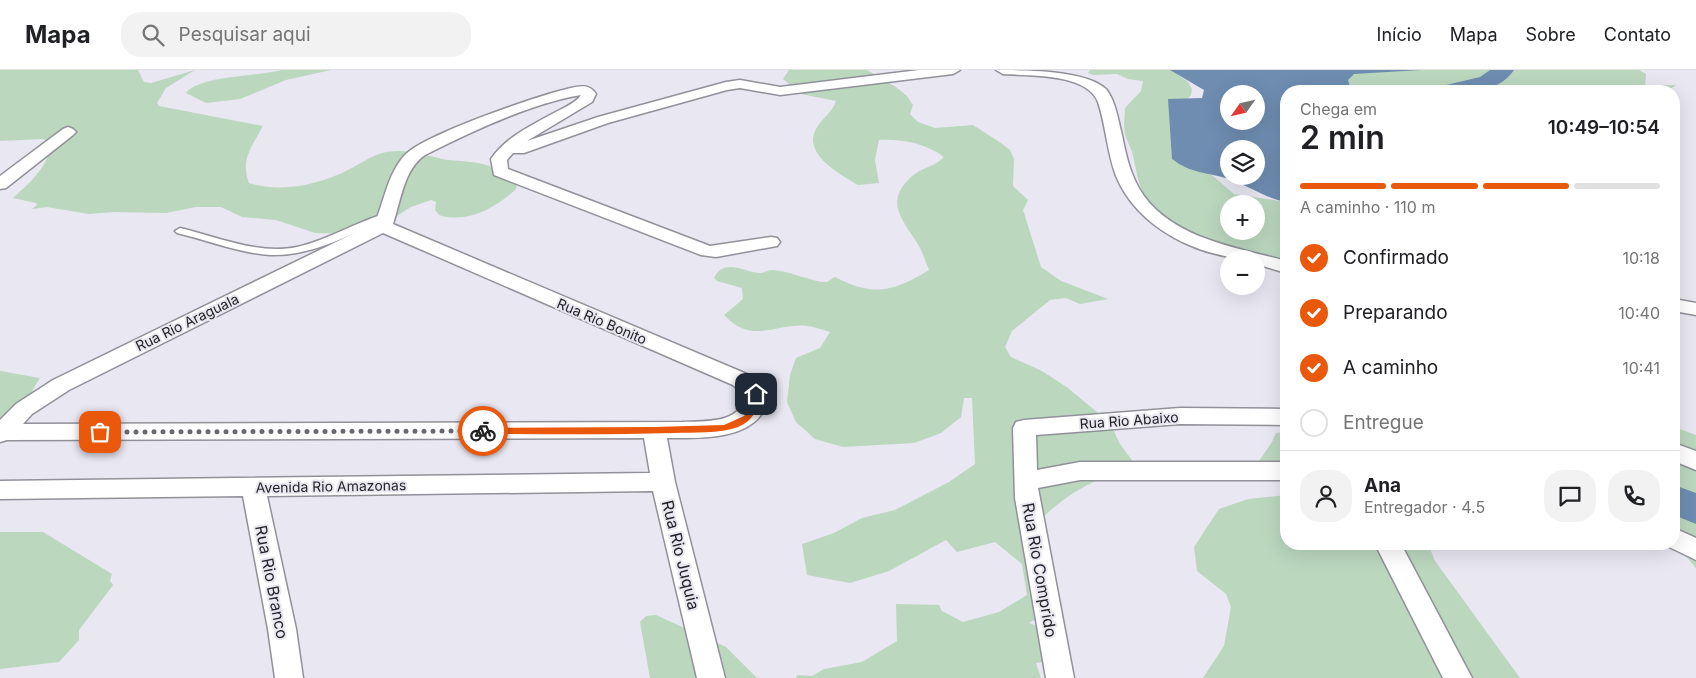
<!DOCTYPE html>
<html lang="pt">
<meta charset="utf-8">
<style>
body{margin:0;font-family:Inter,sans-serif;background:#f2f2f2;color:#202124;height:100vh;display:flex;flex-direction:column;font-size:19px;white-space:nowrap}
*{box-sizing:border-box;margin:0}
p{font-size:16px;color:#757577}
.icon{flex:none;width:28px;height:28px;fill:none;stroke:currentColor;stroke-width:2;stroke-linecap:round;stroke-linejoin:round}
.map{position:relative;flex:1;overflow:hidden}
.sheet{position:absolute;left:1280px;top:15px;width:400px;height:465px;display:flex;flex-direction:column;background:#fff;border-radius:20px;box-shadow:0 5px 20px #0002}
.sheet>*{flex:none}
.needle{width:32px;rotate:236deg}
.tools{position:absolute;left:1220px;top:15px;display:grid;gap:10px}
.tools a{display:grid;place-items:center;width:45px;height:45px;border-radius:50%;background:#fff;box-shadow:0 5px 20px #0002;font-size:25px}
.pin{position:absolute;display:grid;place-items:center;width:42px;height:42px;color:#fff;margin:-21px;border-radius:10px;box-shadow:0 2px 8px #0006}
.courier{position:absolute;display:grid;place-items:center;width:50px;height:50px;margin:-25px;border:4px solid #ea580c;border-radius:50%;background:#fff;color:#222;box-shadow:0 1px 6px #0007}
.headline em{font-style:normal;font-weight:600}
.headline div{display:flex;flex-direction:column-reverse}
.headline{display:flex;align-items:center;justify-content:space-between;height:85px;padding:0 20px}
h1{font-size:32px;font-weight:600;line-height:38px}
.bar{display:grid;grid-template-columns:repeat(4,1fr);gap:8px 5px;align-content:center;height:60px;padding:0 20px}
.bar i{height:6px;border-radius:4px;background:#e0e0e0}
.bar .on{background:#ea580c}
.bar p{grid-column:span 4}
.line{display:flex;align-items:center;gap:12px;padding:0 20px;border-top:1px solid #e0e0e0}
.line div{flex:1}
.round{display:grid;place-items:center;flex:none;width:52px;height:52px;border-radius:20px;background:#f2f2f2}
ol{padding:0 20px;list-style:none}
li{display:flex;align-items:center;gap:15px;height:55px}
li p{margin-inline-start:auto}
li .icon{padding:5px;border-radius:50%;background:#ea580c;color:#fff;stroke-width:4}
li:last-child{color:#757577}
li i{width:28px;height:28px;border:2px solid #e0e0e0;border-radius:50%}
header{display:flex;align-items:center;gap:30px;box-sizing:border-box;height:70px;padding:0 25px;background:#fff;border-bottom:1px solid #e0e0e0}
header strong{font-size:24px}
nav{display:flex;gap:28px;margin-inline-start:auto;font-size:18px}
.search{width:350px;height:45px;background:#f2f2f2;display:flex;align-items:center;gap:12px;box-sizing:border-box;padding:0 18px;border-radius:20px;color:#757577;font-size:19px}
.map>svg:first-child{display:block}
.green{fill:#bbd7be;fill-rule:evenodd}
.water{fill:#6e8db1;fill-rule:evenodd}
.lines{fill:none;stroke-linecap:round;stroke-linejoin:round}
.river{fill:#6e8db1;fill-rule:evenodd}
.lane-casing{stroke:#91919a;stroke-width:3}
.street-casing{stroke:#91919a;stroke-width:3}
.lane{fill:#fff;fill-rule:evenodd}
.street{fill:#fff;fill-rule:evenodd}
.route{fill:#ea580c}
.done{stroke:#69686e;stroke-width:5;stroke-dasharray:0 9}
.labels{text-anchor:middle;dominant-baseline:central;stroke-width:4;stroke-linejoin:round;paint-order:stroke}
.street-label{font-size:14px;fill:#242427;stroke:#e8e7f2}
.near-street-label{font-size:16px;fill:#242427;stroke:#e8e7f2}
</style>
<header>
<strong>Mapa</strong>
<div class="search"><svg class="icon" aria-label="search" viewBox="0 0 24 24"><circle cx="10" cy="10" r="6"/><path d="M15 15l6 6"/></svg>Pesquisar aqui</div>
<nav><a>Início</a><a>Mapa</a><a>Sobre</a><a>Contato</a></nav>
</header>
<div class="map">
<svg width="1696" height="608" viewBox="0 0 1696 608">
<rect width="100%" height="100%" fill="#e8e7f2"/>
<!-- green -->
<g class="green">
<path d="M 0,0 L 138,0 L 144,12 L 151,13 L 195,0 L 166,18 L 157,33 L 159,36 L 263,56 C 252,77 240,89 249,113 C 280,123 319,115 348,100 C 358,95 368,88 379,84 C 401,77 420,84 442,89 C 459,92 478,90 494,98 C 502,101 509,108 517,112 L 516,119 C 496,138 467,154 439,145 L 435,140 L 436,132 L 431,130 L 411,137 L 378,158 L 352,164 L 315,163 L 276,150 L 242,147 L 221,137 L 196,137 L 166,143 L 114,142 L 89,144 L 47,137 L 32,139 L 37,135 L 36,133 L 13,128 C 33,110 43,101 53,75 L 44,69 L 0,71 Z"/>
<path d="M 281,0 L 331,0 L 286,10 L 240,29 L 206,33 L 186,23 C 200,5 258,7 281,0 Z"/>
<path d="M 789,0 L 867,0 L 896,17 L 907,26 L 913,35 L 910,44 L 918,52 L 935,58 L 973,55 L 1001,73 L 1010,80 L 1014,89 L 1013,116 L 1028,130 L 1023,140 L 1041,197 L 1061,211 L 1108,229 L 1080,234 L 1066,228 L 1050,230 L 1012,261 L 1005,277 L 1011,287 L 1042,301 L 1068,318 L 1110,353 L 1120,374 L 1137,397 C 1094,408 1067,423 1036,454 L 1049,541 L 1029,553 L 1039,557 L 1070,580 L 1063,589 L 1036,593 L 1041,608 L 796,608 L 797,605 L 812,606 L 824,599 L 862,592 L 897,571 L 896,534 L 939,535 L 942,541 L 963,552 L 999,542 L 1027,525 L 1022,494 L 995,472 L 957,482 L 946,470 L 889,501 L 850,513 L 807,505 L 802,474 L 834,463 L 862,448 L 895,440 L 949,412 L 975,394 L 972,328 L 964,328 L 961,347 L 941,363 L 914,373 L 843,377 L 815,369 L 796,352 L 787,332 L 790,305 L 796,288 L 820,278 L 830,262 C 823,260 815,257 808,256 C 776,252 753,276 724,245 L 743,229 L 742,218 L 717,211 L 714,208 C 724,187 744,202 760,203 C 763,203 767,201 771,200 C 786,200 806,209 821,212 L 827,212 L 835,207 C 873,227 893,222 929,200 C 925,190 922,180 916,171 C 901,148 885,131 911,107 C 921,98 936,96 944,87 C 925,73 902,69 879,70 L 875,90 L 879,113 L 858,115 C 841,105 802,84 816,59 C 822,48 832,43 836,31 L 801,24 L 783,9 Z"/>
<path d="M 1090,0 L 1172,0 L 1188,12 L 1192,19 L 1191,25 L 1172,47 L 1192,94 L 1213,106 L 1234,124 L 1286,132 L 1286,192 C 1248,188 1173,164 1149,132 C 1137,117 1137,100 1132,82 C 1130,76 1127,71 1125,64 C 1123,56 1125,46 1125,38 L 1141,21 L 1143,11 L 1128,9 L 1117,4 L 1093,5 L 1088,3 ZM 1229,134 L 1256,134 L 1256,161 L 1229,161 Z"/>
<path d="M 1381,0 L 1639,0 L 1646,4 L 1645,16 L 1676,15 L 1667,21 L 1314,21 L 1326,5 Z"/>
<path d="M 0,301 L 40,308 C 32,321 21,337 26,353 L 0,366 Z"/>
<path d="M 1674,357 L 1696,365 L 1696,498 L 1674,472 Z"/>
<path d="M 1286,362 L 1286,407 L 1270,403 L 1250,404 L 1272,372 L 1276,363 Z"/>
<path d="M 1286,425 L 1286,474 L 1428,474 L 1435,491 L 1520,608 L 1203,608 L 1224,576 L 1231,537 L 1226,524 L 1197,501 L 1194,477 L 1219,439 L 1248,429 Z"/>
<path d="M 0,462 L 43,462 L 112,504 L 110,511 L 113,515 L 79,560 L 79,570 L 59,592 L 0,599 Z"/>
<path d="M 656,545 L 726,577 L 757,608 L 650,608 L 640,552 L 646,546 Z"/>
</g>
<!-- water -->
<path class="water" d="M 1170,0 L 1421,0 L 1354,4 L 1348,10 L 1351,21 L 1286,21 L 1286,132 C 1265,128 1249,116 1229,109 C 1206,102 1192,104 1172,89 L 1168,29 L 1202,28 L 1204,20 ZM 1229,24 L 1256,24 L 1256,51 L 1229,51 ZM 1229,79 L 1256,79 L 1256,106 L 1229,106 Z"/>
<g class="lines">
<!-- river -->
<g class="river">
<path d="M 1490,0 L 1514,0 C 1498,24 1465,23 1439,21 L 1442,16 L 1480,7 Z"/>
<path d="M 1674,415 L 1696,423 L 1696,454 L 1674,445 Z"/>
</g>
<!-- lane casing -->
<g class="lane-casing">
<path id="lane" d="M 387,143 L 390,144 L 390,148 C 353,163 311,187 270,185 C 239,183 207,170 177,163 L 175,161 L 180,158 C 218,167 258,185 297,177 C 328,170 356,152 387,143 Z"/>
</g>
<!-- street casing -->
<g class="street-casing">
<g id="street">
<path d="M 919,0 L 960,0 L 953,4 L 780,25 L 740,18 L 727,20 L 608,53 L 524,83 L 513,83 L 507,90 L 508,99 L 710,176 L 771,167 L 777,168 L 780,172 L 777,176 L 716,187 L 701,185 L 494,105 L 491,89 C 505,68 530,56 552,44 C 561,39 576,33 581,25 C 532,33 470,62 425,85 C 404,99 401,130 393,154 L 749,305 C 754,310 762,315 765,321 C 768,326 766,335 764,340 C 748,371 696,368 667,368 L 675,412 L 725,608 L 697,608 L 653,421 L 267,426 L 296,559 L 303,608 L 275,608 L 268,559 L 243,426 L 0,429 L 0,411 L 650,403 L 644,368 L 7,370 L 0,372 L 0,350 L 16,334 L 53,310 L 375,153 C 384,131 388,104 404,86 C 422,65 540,25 571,18 C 581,16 589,14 596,24 L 592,32 L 527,71 L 598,47 L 726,12 L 740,10 L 780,17 ZM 383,163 L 733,315 L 745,326 C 741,354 704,351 682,352 L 23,354 L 32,344 L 69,320 Z"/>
<path d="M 996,0 C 1025,0 1086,0 1106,19 C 1116,32 1118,50 1122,65 C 1126,86 1131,108 1144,126 C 1175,169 1239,178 1286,191 L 1286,203 L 1256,194 L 1256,189 C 1201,189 1138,159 1116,106 C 1107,82 1106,56 1098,32 C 1087,3 1029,6 1003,4 Z"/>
<path d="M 68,57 L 73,59 L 76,62 L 73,65 L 6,118 L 0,119 L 0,106 L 63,59 Z"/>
<path d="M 1674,229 L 1696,233 L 1696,245 L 1674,241 Z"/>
<path d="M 1180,338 L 1286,339 L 1286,355 L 1180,354 L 1036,365 L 1037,400 L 1080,392 L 1286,392 L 1286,410 L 1080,410 L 1038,418 L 1074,608 L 1046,608 L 1015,428 L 1013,358 L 1016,352 L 1024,350 Z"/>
<path d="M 1674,373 L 1696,381 L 1696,400 L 1674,391 Z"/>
<path d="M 1674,458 L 1696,468 L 1696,490 L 1665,475 L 1674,474 Z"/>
<path d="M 1375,474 L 1401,474 L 1472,608 L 1443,608 Z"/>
</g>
</g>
<!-- lane -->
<use href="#lane" class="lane"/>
<!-- street -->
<use href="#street" class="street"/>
</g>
<!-- route -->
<path class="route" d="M 753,322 L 760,324 C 758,339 753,351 738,357 C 719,364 694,362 674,363 C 610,365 546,364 483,364 L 478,361 L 483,358 L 654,357 L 724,355 L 744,346 L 750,338 Z"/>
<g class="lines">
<!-- done -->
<path class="done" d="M 100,362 L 483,361"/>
</g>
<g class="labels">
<!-- street labels -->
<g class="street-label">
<text transform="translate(602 251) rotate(23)">Rua Rio Bonito</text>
<text transform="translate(187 252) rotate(-26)">Rua Rio Araguala</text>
<text transform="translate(1129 350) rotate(-4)">Rua Rio Abaixo</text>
<text transform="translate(331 416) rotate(-1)">Avenida Rio Amazonas</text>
</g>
<!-- near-street labels -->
<g class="near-street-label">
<text transform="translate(681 485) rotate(76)">Rua Rio Juquia</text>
<text transform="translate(1040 500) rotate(80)">Rua Rio Comprido</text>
<text transform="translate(272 512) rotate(79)">Rua Rio Branco</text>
</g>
</g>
</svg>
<div class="tools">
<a><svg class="needle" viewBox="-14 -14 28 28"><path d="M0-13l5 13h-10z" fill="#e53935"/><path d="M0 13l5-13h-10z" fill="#757577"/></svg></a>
<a><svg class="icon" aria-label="layers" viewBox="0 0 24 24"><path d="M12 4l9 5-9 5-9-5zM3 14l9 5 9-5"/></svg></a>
<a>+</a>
<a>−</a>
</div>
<div class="pin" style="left:100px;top:362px;background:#ea580c"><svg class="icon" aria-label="bag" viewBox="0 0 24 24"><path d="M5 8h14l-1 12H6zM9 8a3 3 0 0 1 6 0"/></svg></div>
<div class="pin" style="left:756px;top:324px;background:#1f2937"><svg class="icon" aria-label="home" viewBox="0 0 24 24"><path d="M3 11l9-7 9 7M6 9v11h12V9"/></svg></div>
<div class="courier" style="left:483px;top:361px"><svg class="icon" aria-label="bike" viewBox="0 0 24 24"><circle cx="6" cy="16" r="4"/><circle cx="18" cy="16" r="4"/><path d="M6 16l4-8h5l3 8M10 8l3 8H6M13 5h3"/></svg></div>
<section class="sheet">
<div class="headline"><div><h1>2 min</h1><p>Chega em</p></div><em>10:49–10:54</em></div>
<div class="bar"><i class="on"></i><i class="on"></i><i class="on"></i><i></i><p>A caminho · 110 m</p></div>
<ol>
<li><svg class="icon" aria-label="check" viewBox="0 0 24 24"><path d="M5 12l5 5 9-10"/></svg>Confirmado<p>10:18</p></li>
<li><svg class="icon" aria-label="check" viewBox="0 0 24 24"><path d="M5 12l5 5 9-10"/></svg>Preparando<p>10:40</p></li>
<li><svg class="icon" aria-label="check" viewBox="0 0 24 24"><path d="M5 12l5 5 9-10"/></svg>A caminho<p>10:41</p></li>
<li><i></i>Entregue</li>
</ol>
<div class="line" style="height:90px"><a class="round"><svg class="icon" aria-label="person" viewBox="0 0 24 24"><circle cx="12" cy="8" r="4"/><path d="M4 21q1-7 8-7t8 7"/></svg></a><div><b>Ana</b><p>Entregador · 4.5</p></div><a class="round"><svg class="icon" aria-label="chat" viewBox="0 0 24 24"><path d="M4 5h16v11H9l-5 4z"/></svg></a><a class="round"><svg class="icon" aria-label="phone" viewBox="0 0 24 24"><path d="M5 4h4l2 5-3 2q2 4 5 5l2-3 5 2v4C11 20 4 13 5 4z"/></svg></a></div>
</section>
</div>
